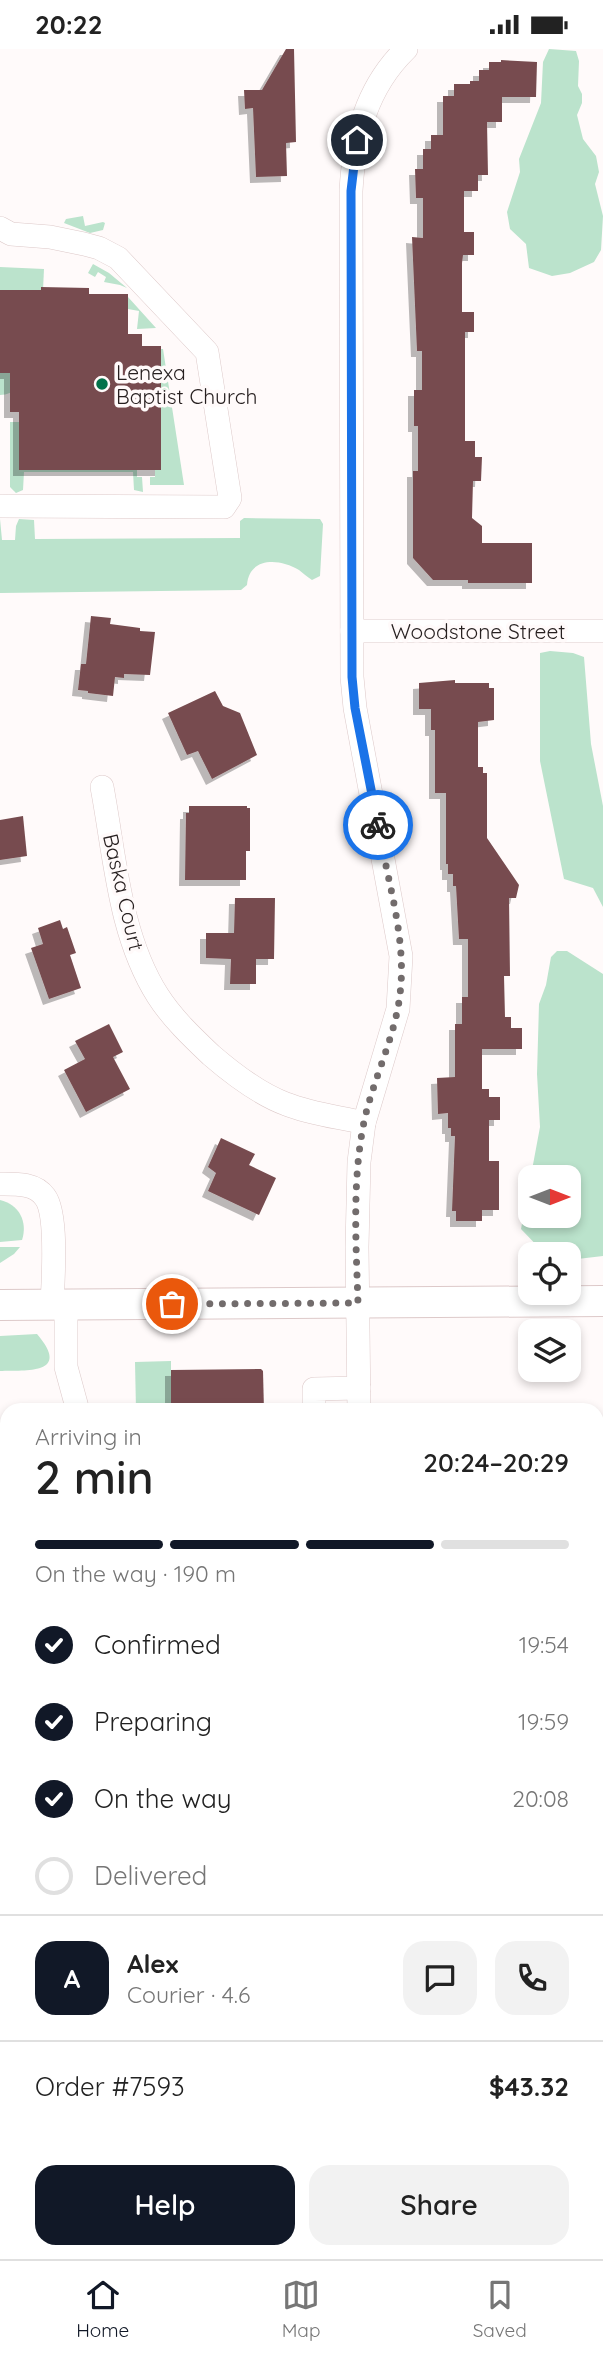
<!DOCTYPE html>
<meta charset="utf-8">
<style>
body{margin:0;font-family:Quicksand,sans-serif;background:#f2f2f2;color:#222;height:100vh;display:flex;flex-direction:column;font-size:26px;white-space:nowrap}
*{box-sizing:border-box;margin:0}
p{font-size:23px;color:#767676}
.icon{flex:none;width:38px;height:38px;fill:none;stroke:currentColor;stroke-width:2;stroke-linecap:round;stroke-linejoin:round}
.map{position:relative;flex:1;overflow:hidden}
.side{position:absolute;left:0px;top:1354px;width:604px;height:856px;display:flex;flex-direction:column;background:#fff;border-radius:21px 21px 0 0;box-shadow:0 4px 10px #0003}
.side>*{flex:none}
.needle{width:46px;rotate:90deg}
.controls{position:absolute;left:518px;top:1116px;display:grid;gap:14px}
.controls a{display:grid;place-items:center;width:63px;height:63px;border-radius:14px;background:#fff;box-shadow:0 4px 10px #0003;font-size:35px}
.pin{position:absolute;display:grid;place-items:center;width:60px;height:60px;color:#fff;margin:-30px;border:4px solid #fff;border-radius:50%;box-shadow:0 2px 7px #0007}
.courier{position:absolute;display:grid;place-items:center;width:70px;height:70px;margin:-35px;border:5px solid #1a73e8;border-radius:50%;background:#fff;color:#222;box-shadow:0 2px 9px #0007}
.headline em{font-style:normal;font-weight:600}
.headline div{display:flex;flex-direction:column-reverse}
.headline{display:flex;align-items:center;justify-content:space-between;height:119px;padding:0 35px}
h1{font-size:46px;font-weight:600;line-height:52px}
.bar{display:grid;grid-template-columns:repeat(4,1fr);gap:10px 7px;align-content:center;height:84px;padding:0 35px}
.bar i{height:9px;border-radius:5px;background:#e0e0e0}
.bar .on{background:#111827}
.bar p{grid-column:span 4}
.line{display:flex;align-items:center;gap:18px;padding:0 35px;border-top:2px solid #e0e0e0}
.line div{flex:1}
.round{display:grid;place-items:center;flex:none;width:74px;height:74px;border-radius:21px;background:#f2f2f2}
ol{padding:0 35px;list-style:none}
li{display:flex;align-items:center;gap:21px;height:77px}
li p{margin-inline-start:auto}
li .icon{padding:7px;border-radius:50%;background:#111827;color:#fff;stroke-width:4}
li:last-child{color:#767676}
li i{width:38px;height:38px;border:4px solid #e0e0e0;border-radius:50%}
.cta{display:flex;gap:14px;margin-top:auto;padding:14px 35px}
.cta a{flex:1;height:80px;border-radius:21px;background:#111827;color:#fff;font-size:28px;font-weight:600;line-height:80px;text-align:center}
.cta a+a{background:#f2f2f2;color:#222}
.status{display:flex;justify-content:space-between;align-items:center;height:49px;padding:0 35px;background:#fff;direction:ltr}
.status svg{height:19px;fill:currentColor}
.menu{display:flex;justify-content:space-around;align-items:center;height:98px;border-top:2px solid #e0e0e0;background:#fff;font-size:19px;color:#767676}
.menu a{display:grid;justify-items:center;gap:4px}
.menu .on{color:#111827}
.map>svg:first-child{display:block}
.green{fill:#bbe3cc;fill-rule:evenodd}
.building{fill:#774c4f;filter:url(#shadow)}
.lines{fill:none;stroke-linecap:round;stroke-linejoin:round}
.minor-casing{stroke:#ddc9c9;stroke-width:24}
.major-casing{stroke:#ddc9c9;stroke-width:32}
.minor{stroke:#fff;stroke-width:23}
.major{stroke:#fff;stroke-width:30}
.done{stroke:#726c6c;stroke-width:7;stroke-dasharray:0 12.6}
.route{stroke:#1a73e8;stroke-width:9}
.poi-dot{fill:#04714a;stroke:#fffafa;stroke-width:2.5}
.labels{text-anchor:middle;dominant-baseline:central;stroke-width:7;stroke-linejoin:round;paint-order:stroke}
.poi-label{font-size:21px;fill:#261f1f;stroke:#fffafa;text-anchor:start}
.street-label{font-size:21px;fill:#261f1f;stroke:#fffafa}
</style>
<div class="status"><b>20:22</b><svg viewBox="0 0 49 12"><path d="M0 12V9h3v3zM5 12V6h3v6zM10 12V3h3v9zM15 12V0h3v12zM26 1h20v11H26zM47 4h2v5h-2z"/></svg></div>
<div class="map">
<svg width="603" height="2210" viewBox="0 0 603 2210">
<defs>
<filter id="shadow"><feDropShadow dx="-6" dy="6" stdDeviation="0" flood-color="#0004"/></filter>
</defs>
<rect width="100%" height="100%" fill="#fffafa"/>
<!-- green -->
<g class="green">
<path d="M 549,0 L 576,2 L 579,12 L 578,37 L 582,45 L 582,54 L 577,66 L 583,90 L 596,107 L 599,123 L 595,135 L 603,167 L 601,201 L 594,213 L 570,224 L 552,227 L 529,219 L 526,195 L 510,180 L 507,163 L 520,123 L 519,110 L 541,54 L 543,13 Z"/>
<path d="M 83,167 L 85,177 L 103,173 L 105,174 L 103,181 L 90,184 L 64,174 L 66,170 Z"/>
<path d="M 93,215 L 109,224 L 127,239 L 120,236 L 104,233 L 106,228 L 98,223 L 95,228 L 88,224 Z"/>
<path d="M 0,218 L 44,220 L 43,241 L 0,241 Z"/>
<path d="M 128,248 L 156,279 L 137,280 L 139,262 L 128,260 Z"/>
<path d="M 161,300 L 163,300 L 184,436 L 150,436 L 150,428 L 155,428 L 155,421 L 161,421 Z"/>
<path d="M 0,324 L 30,324 C 21,334 15,346 0,346 Z"/>
<path d="M 10,373 L 19,373 L 19,421 L 137,421 L 137,428 L 142,428 L 143,443 L 134,441 L 133,423 L 24,423 L 23,441 L 16,444 L 10,438 Z"/>
<path d="M 244,469 L 320,470 L 323,475 L 320,527 L 312,531 C 307,528 303,524 299,521 C 279,509 249,508 247,536 L 241,541 L 0,544 L 0,470 L 2,491 L 15,491 L 16,477 L 19,470 L 34,471 L 35,490 L 240,489 L 240,472 Z"/>
<path d="M 550,602 L 573,604 L 584,608 L 591,695 L 603,757 L 603,858 L 593,839 L 564,830 L 540,712 L 540,604 Z"/>
<path d="M 557,902 L 567,902 L 603,925 L 603,1207 L 569,1211 L 569,1206 L 546,1206 L 521,1180 L 540,1078 L 537,1025 L 539,955 L 546,936 L 551,908 ZM 530,1129 L 569,1129 L 569,1167 L 530,1167 Z"/>
<path d="M 0,1151 C 19,1155 28,1173 22,1191 L 0,1193 Z"/>
<path d="M 0,1198 L 20,1198 L 14,1205 L 0,1214 Z"/>
<path d="M 37,1285 C 72,1326 26,1321 0,1322 L 0,1287 Z"/>
<path d="M 171,1312 L 171,1361 L 136,1361 L 135,1313 Z"/>
</g>
<!-- building -->
<g class="building">
<path d="M 286,0 L 294,0 L 296,93 L 286,94 L 287,127 L 256,128 L 253,59 L 245,60 L 244,41 L 262,41 Z"/>
<path d="M 501,11 L 537,13 L 536,48 L 502,48 L 502,73 L 487,73 L 488,126 L 478,126 L 478,142 L 464,142 L 464,183 L 474,183 L 474,206 L 463,206 L 462,214 L 462,263 L 474,263 L 474,283 L 465,283 L 465,392 L 475,392 L 475,408 L 482,408 L 481,432 L 473,432 L 472,469 L 482,477 L 482,494 L 532,494 L 532,534 L 468,534 L 468,531 L 433,531 L 413,509 L 413,422 L 418,422 L 418,377 L 414,377 L 414,341 L 422,341 L 422,302 L 417,302 L 412,188 L 423,189 L 423,149 L 416,149 L 415,120 L 423,120 L 423,100 L 431,100 L 431,86 L 443,86 L 443,47 L 454,47 L 454,35 L 470,35 L 470,32 L 479,32 L 479,21 L 489,21 L 489,13 L 501,13 Z"/>
<path d="M 41,238 L 89,239 L 89,245 L 128,245 L 128,285 L 142,285 L 142,297 L 161,297 L 161,421 L 19,421 L 19,363 L 10,363 L 10,324 L 0,324 L 0,241 L 41,241 Z"/>
<path d="M 91,567 L 111,569 L 110,575 L 140,579 L 140,582 L 155,583 L 150,626 L 124,625 L 124,629 L 115,628 L 113,647 L 88,644 L 88,642 L 78,641 L 81,615 L 86,615 Z"/>
<path d="M 455,631 L 455,634 L 489,634 L 489,639 L 494,639 L 494,671 L 478,673 L 478,718 L 483,718 L 483,724 L 487,724 L 487,789 L 519,836 L 516,849 L 509,849 L 510,927 L 504,927 L 505,968 L 511,968 L 511,979 L 522,979 L 522,1000 L 482,1000 L 482,1040 L 489,1040 L 489,1048 L 500,1048 L 500,1071 L 489,1071 L 489,1112 L 499,1112 L 499,1161 L 482,1161 L 482,1172 L 456,1172 L 456,1162 L 452,1162 L 455,1087 L 451,1087 L 451,1079 L 448,1079 L 448,1064 L 438,1065 L 437,1029 L 455,1028 L 455,975 L 462,975 L 462,948 L 468,948 L 468,890 L 459,890 L 456,837 L 453,837 L 453,825 L 448,825 L 448,815 L 446,815 L 446,744 L 435,744 L 435,681 L 431,681 L 431,660 L 419,660 L 419,634 Z"/>
<path d="M 215,642 L 223,657 L 240,664 L 257,706 L 212,730 L 198,702 L 187,706 L 168,664 Z"/>
<path d="M 189,757 L 247,757 L 247,759 L 250,759 L 250,802 L 246,802 L 246,831 L 185,831 L 186,764 L 189,764 Z"/>
<path d="M 23,767 L 27,807 L 0,811 L 0,771 Z"/>
<path d="M 235,849 L 275,849 L 274,910 L 256,910 L 256,935 L 230,935 L 231,910 L 206,909 L 206,884 L 234,884 Z"/>
<path d="M 60,871 L 63,880 L 67,878 L 76,904 L 70,906 L 81,939 L 49,950 L 31,899 L 43,895 L 38,879 Z"/>
<path d="M 109,975 L 123,1003 L 113,1008 L 130,1040 L 86,1063 L 64,1021 L 85,1010 L 75,992 Z"/>
<path d="M 221,1089 L 255,1105 L 249,1116 L 276,1129 L 259,1166 L 208,1142 L 216,1124 L 208,1118 Z"/>
<path d="M 261,1320 L 263,1322 L 264,1362 L 171,1362 L 171,1321 Z"/>
</g>
<g class="lines">
<!-- minor casing -->
<g class="minor-casing">
<g id="minor">
<path d="M 0,179 L 11,185 L 50,188 L 84,195 L 99,199 L 118,209 L 207,303 L 230,449 L 224,458 L 0,457"/>
<path d="M 352,582 L 603,582"/>
<path d="M 102,738 C 115,807 119,886 158,947 C 172,969 192,988 211,1006 C 233,1025 259,1045 286,1055 C 311,1065 339,1068 364,1074"/>
<path d="M 0,1135 C 16,1135 35,1134 45,1148 C 58,1165 53,1233 52,1256"/>
<path d="M 66,1256 L 66,1318 L 78,1362"/>
<path d="M 314,1362 L 314,1340 L 359,1339"/>
<path d="M 359,1362 L 357,1198 L 359,1113 L 364,1074 L 398,960 L 401,907 L 355,659 L 352,628 L 351,142 C 354,88 366,39 406,0"/>
<path d="M 0,2000 L 7,2000"/>
<path d="M 597,2138 L 603,2135"/>
<path d="M 398,2210 L 419,2203"/>
</g>
</g>
<!-- major casing -->
<g class="major-casing">
<path id="major" d="M 0,1256 L 603,1252"/>
</g>
<!-- minor -->
<use href="#minor" class="minor"/>
<!-- major -->
<use href="#major" class="major"/>
</g>
<g class="lines">
<!-- done -->
<path class="done" d="M 172,1255 L 358,1254 C 356,1194 352,1131 364,1073 C 373,1030 395,989 400,945 C 407,889 387,831 378,776"/>
<!-- route -->
<path class="route" d="M 357,91 L 351,142 L 352,628 L 355,659 L 378,776"/>
</g>
<!-- markers -->
<circle class="poi-dot" cx="102" cy="335" r="7"/>
<g class="labels">
<!-- poi labels -->
<g class="poi-label">
<text x="116" y="323">Lenexa<tspan x="116" dy="24">Baptist Church</tspan></text>
</g>
<!-- street labels -->
<g class="street-label">
<text x="478" y="582">Woodstone Street</text>
<text transform="translate(124 843) rotate(77)">Baska Court</text>
</g>
</g>
</svg>
<div class="controls">
<a><svg class="needle" viewBox="-14 -14 28 28"><path d="M0-13l5 13h-10z" fill="#e53935"/><path d="M0 13l5-13h-10z" fill="#767676"/></svg></a>
<a><svg class="icon" aria-label="locate" viewBox="0 0 24 24"><circle cx="12" cy="12" r="6"/><path d="M12 2v4M12 18v4M2 12h4M18 12h4"/></svg></a>
<a><svg class="icon" aria-label="layers" viewBox="0 0 24 24"><path d="M12 4l9 5-9 5-9-5zM3 14l9 5 9-5"/></svg></a>
</div>
<div class="pin" style="left:172px;top:1255px;background:#ea580c"><svg class="icon" aria-label="bag" viewBox="0 0 24 24"><path d="M5 8h14l-1 12H6zM9 8a3 3 0 0 1 6 0"/></svg></div>
<div class="pin" style="left:357px;top:91px;background:#1f2937"><svg class="icon" aria-label="home" viewBox="0 0 24 24"><path d="M3 11l9-7 9 7M6 9v11h12V9"/></svg></div>
<div class="courier" style="left:378px;top:776px"><svg class="icon" aria-label="bike" viewBox="0 0 24 24"><circle cx="6" cy="16" r="4"/><circle cx="18" cy="16" r="4"/><path d="M6 16l4-8h5l3 8M10 8l3 8H6M13 5h3"/></svg></div>
<section class="side">
<div class="headline"><div><h1>2 min</h1><p>Arriving in</p></div><em>20:24–20:29</em></div>
<div class="bar"><i class="on"></i><i class="on"></i><i class="on"></i><i></i><p>On the way · 190 m</p></div>
<ol>
<li><svg class="icon" aria-label="check" viewBox="0 0 24 24"><path d="M5 12l5 5 9-10"/></svg>Confirmed<p>19:54</p></li>
<li><svg class="icon" aria-label="check" viewBox="0 0 24 24"><path d="M5 12l5 5 9-10"/></svg>Preparing<p>19:59</p></li>
<li><svg class="icon" aria-label="check" viewBox="0 0 24 24"><path d="M5 12l5 5 9-10"/></svg>On the way<p>20:08</p></li>
<li><i></i>Delivered</li>
</ol>
<div class="line" style="height:126px"><b class="round" style="background:#111827;color:#fff">A</b><div><b>Alex</b><p>Courier · 4.6</p></div><a class="round"><svg class="icon" aria-label="chat" viewBox="0 0 24 24"><path d="M4 5h16v11H9l-5 4z"/></svg></a><a class="round"><svg class="icon" aria-label="phone" viewBox="0 0 24 24"><path d="M5 4h4l2 5-3 2q2 4 5 5l2-3 5 2v4C11 20 4 13 5 4z"/></svg></a></div>
<div class="line" style="height:91px"><div>Order #7593</div><b>$43.32</b></div>
<div class="cta"><a>Help</a><a>Share</a></div>
</section>
</div>
<nav class="menu">
<a class="on"><svg class="icon" aria-label="home" viewBox="0 0 24 24"><path d="M3 11l9-7 9 7M6 9v11h12V9"/></svg>Home</a>
<a><svg class="icon" aria-label="map" viewBox="0 0 24 24"><path d="M3 6l6-2 6 2 6-2v14l-6 2-6-2-6 2zM9 4v14M15 6v14"/></svg>Map</a>
<a><svg class="icon" aria-label="saved" viewBox="0 0 24 24"><path d="M7 4h10v16l-5-4-5 4z"/></svg>Saved</a>
</nav>
